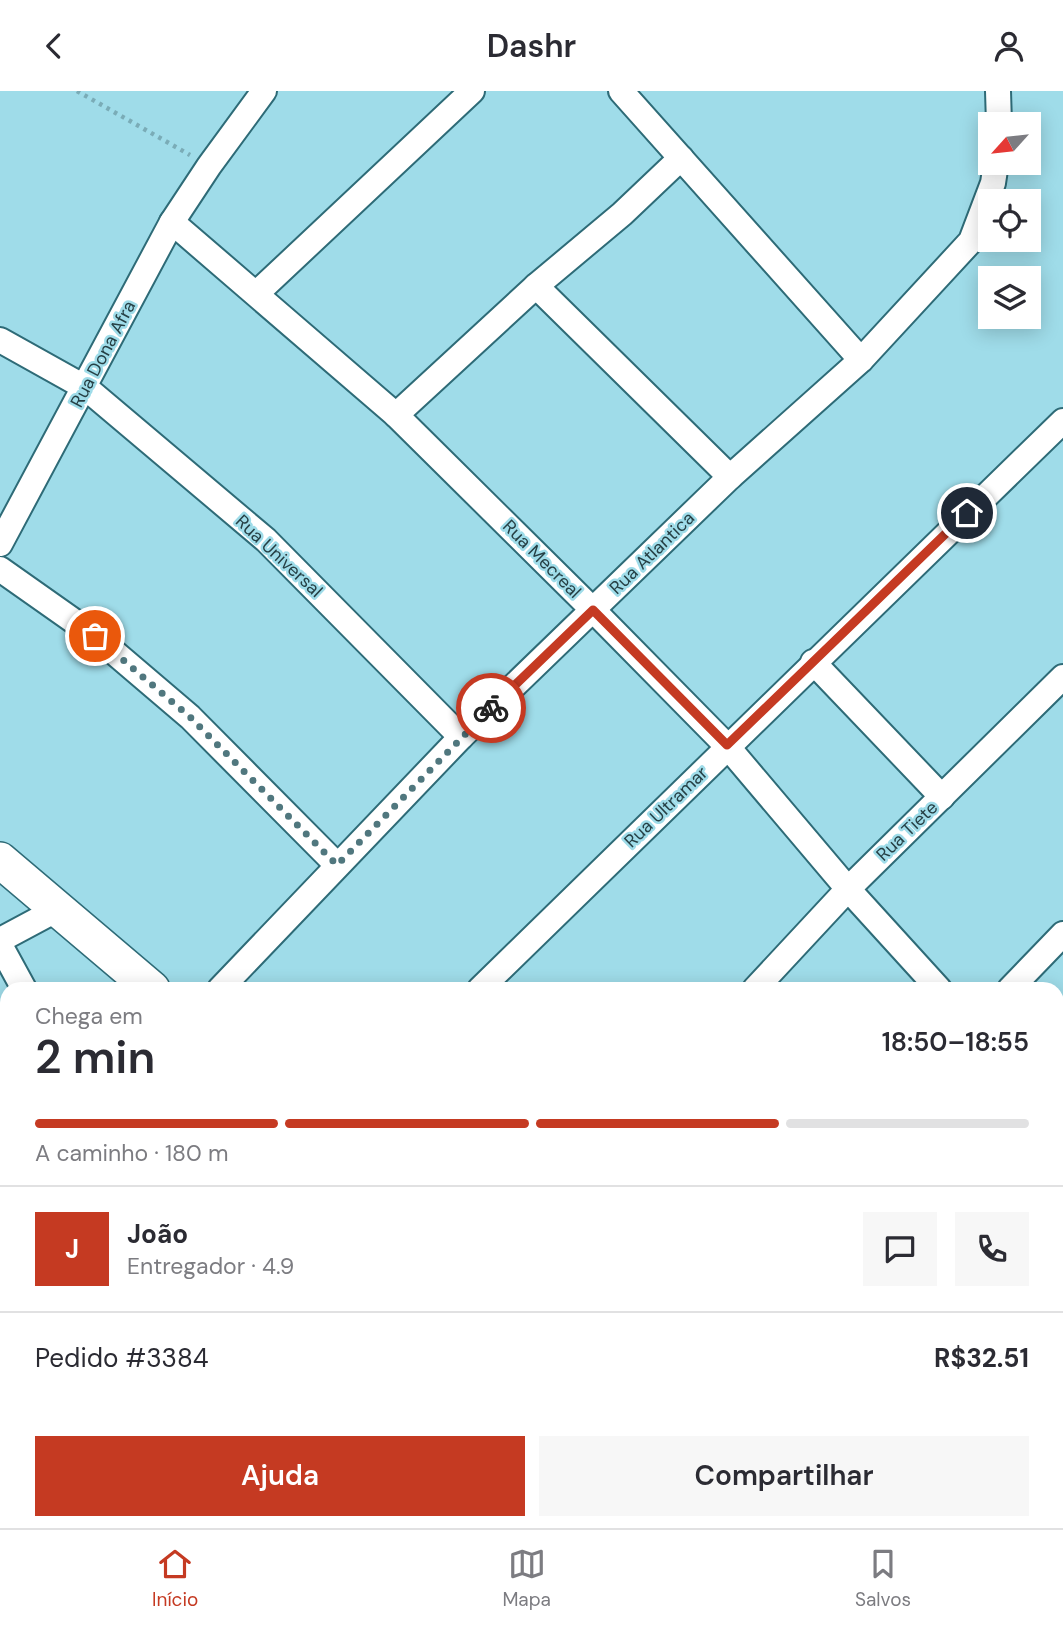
<!DOCTYPE html>
<html lang="pt">
<meta charset="utf-8">
<style>
body{margin:0;font-family:"DM Sans",sans-serif;background:#f7f7f7;color:#2b2b33;height:100vh;display:flex;flex-direction:column;font-size:26px;white-space:nowrap}
*{box-sizing:border-box;margin:0}
p{font-size:23px;color:#7c7c81}
.icon{flex:none;width:38px;height:38px;fill:none;stroke:currentColor;stroke-width:2;stroke-linecap:round;stroke-linejoin:round}
.map{position:relative;flex:1;overflow:hidden}
.sheet{position:absolute;left:0px;top:891px;width:1064px;height:548px;display:flex;flex-direction:column;background:#fff;border-radius:21px 21px 0 0;box-shadow:0 4px 18px #0003}
.sheet>*{flex:none}
.needle{width:46px;rotate:243deg}
.tools{position:absolute;left:978px;top:21px;display:grid;gap:14px}
.tools a{display:grid;place-items:center;width:63px;height:63px;border-radius:0px;background:#fff;box-shadow:0 4px 18px #0003;font-size:35px}
.pin{position:absolute;display:grid;place-items:center;width:60px;height:60px;color:#fff;margin:-30px;border:4px solid #fff;border-radius:50%;box-shadow:0 2px 7px #0007}
.courier{position:absolute;display:grid;place-items:center;width:70px;height:70px;margin:-35px;border:5px solid #c53a22;border-radius:50%;background:#fff;color:#222;box-shadow:0 2px 9px #0007}
.head em{font-style:normal;font-weight:600}
.head div{display:flex;flex-direction:column-reverse}
.head{display:flex;align-items:center;justify-content:space-between;height:119px;padding:0 35px}
h1{font-size:46px;font-weight:600;line-height:52px}
.bar{display:grid;grid-template-columns:repeat(4,1fr);gap:10px 7px;align-content:center;height:84px;padding:0 35px}
.bar i{height:9px;border-radius:5px;background:#e1e1e2}
.bar .selected{background:#c53a22}
.bar p{grid-column:span 4}
.line{display:flex;align-items:center;gap:18px;padding:0 35px;border-top:2px solid #e1e1e2}
.line div{flex:1}
.round{display:grid;place-items:center;flex:none;width:74px;height:74px;border-radius:0px;background:#f7f7f7}
.cta{display:flex;gap:14px;margin-top:auto;padding:14px 35px}
.cta a{flex:1;height:80px;border-radius:0px;background:#c53a22;color:#fff;font-size:28px;font-weight:600;line-height:80px;text-align:center}
.cta a+a{background:#f7f7f7;color:#2b2b33}
header{display:flex;justify-content:space-between;align-items:center;height:91px;padding:0 35px;background:#fff;font-size:32px;font-weight:600}
.dock{display:flex;justify-content:space-around;align-items:center;height:98px;border-top:2px solid #e1e1e2;background:#fff;font-size:19px;color:#7c7c81}
.dock a{display:grid;justify-items:center;gap:4px}
.dock .selected{color:#c53a22}
.map>svg:first-child{display:block}
.lines{fill:none;stroke-linecap:round;stroke-linejoin:round}
.street-casing{stroke:#2e6b77;stroke-width:28}
.secondary-casing{stroke:#2e6b77;stroke-width:38}
.path{stroke:#7aacb7;stroke-width:4.5;stroke-dasharray:3.5 5;stroke-linecap:butt}
.street{stroke:#fff;stroke-width:24}
.secondary{stroke:#fff;stroke-width:35}
.done{stroke:#50777e;stroke-width:7;stroke-dasharray:0 12.6}
.route{stroke:#c53a22;stroke-width:9}
.labels{text-anchor:middle;dominant-baseline:central;stroke-width:5;stroke-linejoin:round;paint-order:stroke}
.street-label{font-size:18px;fill:#264045;stroke:#9fdce9}
</style>
<header><svg class="icon" aria-label="back" viewBox="0 0 24 24"><path d="M15 5l-7 7 7 7"/></svg>Dashr<svg class="icon" aria-label="person" viewBox="0 0 24 24"><circle cx="12" cy="8" r="4"/><path d="M4 21q1-7 8-7t8 7"/></svg></header>
<div class="map">
<svg width="1063" height="1437" viewBox="0 0 1063 1437">
<rect width="100%" height="100%" fill="#9fdce9"/>
<g class="lines">
<!-- street casing -->
<g class="street-casing">
<g id="street">
<path d="M 621,0 L 861,269"/>
<path d="M 998,0 L 999,33"/>
<path d="M 172,131 L 396,324 L 593,519 L 727,655 L 848,798 L 939,898"/>
<path d="M 536,195 L 730,386"/>
<path d="M 257,202 L 472,0"/>
<path d="M 0,249 L 86,297 L 266,449 L 461,646"/>
<path d="M 396,324 L 536,195 L 622,123 L 681,67"/>
<path d="M 0,453 L 172,131 L 209,75 L 264,0"/>
<path d="M 0,478 L 95,545 L 190,626 L 337,774"/>
<path d="M 813,571 L 942,706"/>
<path d="M 0,849 L 58,818"/>
<path d="M 0,854 L 24,898"/>
<path d="M 220,898 L 461,646 L 730,386 L 861,269 L 971,150 L 993,92 L 996,72"/>
<path d="M 480,898 L 1063,330"/>
<path d="M 755,898 L 848,798 L 1063,586"/>
<path d="M 1010,898 L 1063,843"/>
<path d="M 0,1049 L 7,1045"/>
<path d="M 1057,1176 L 1063,1170"/>
<path d="M 0,1250 L 7,1263"/>
<path d="M 103,1432 L 106,1437"/>
<path d="M 895,1432 L 897,1437"/>
<path d="M 272,1437 L 278,1432"/>
<path d="M 669,1437 L 670,1432"/>
</g>
</g>
<!-- secondary casing -->
<g class="secondary-casing">
<g id="secondary">
<path d="M 0,769 L 152,898"/>
<path d="M 1057,1421 L 1063,1422"/>
</g>
</g>
<!-- path -->
<path class="path" d="M 77,0 L 190,64"/>
<!-- street -->
<use href="#street" class="street"/>
<!-- secondary -->
<use href="#secondary" class="secondary"/>
</g>
<g class="lines">
<!-- done -->
<path class="done" d="M 95,545 L 190,626 L 337,774 L 491,617"/>
<!-- route -->
<path class="route" d="M 491,617 L 593,519 L 727,654 L 967,422"/>
</g>
<g class="labels">
<!-- street labels -->
<g class="street-label">
<text transform="translate(103 263) rotate(-62)">Rua Dona Afra</text>
<text transform="translate(652 462) rotate(-44)">Rua Atlantica</text>
<text transform="translate(279 465) rotate(43)">Rua Universal</text>
<text transform="translate(542 468) rotate(45)">Rua Mecreal</text>
<text transform="translate(666 716) rotate(-44)">Rua Ultramar</text>
<text transform="translate(907 740) rotate(-44)">Rua Tiete</text>
</g>
</g>
</svg>
<div class="tools">
<a><svg class="needle" viewBox="-14 -14 28 28"><path d="M0-13l5 13h-10z" fill="#e53935"/><path d="M0 13l5-13h-10z" fill="#7c7c81"/></svg></a>
<a><svg class="icon" aria-label="locate" viewBox="0 0 24 24"><circle cx="12" cy="12" r="6"/><path d="M12 2v4M12 18v4M2 12h4M18 12h4"/></svg></a>
<a><svg class="icon" aria-label="layers" viewBox="0 0 24 24"><path d="M12 4l9 5-9 5-9-5zM3 14l9 5 9-5"/></svg></a>
</div>
<div class="pin" style="left:95px;top:545px;background:#ea580c"><svg class="icon" aria-label="bag" viewBox="0 0 24 24"><path d="M5 8h14l-1 12H6zM9 8a3 3 0 0 1 6 0"/></svg></div>
<div class="pin" style="left:967px;top:422px;background:#1f2937"><svg class="icon" aria-label="home" viewBox="0 0 24 24"><path d="M3 11l9-7 9 7M6 9v11h12V9"/></svg></div>
<div class="courier" style="left:491px;top:617px"><svg class="icon" aria-label="bike" viewBox="0 0 24 24"><circle cx="6" cy="16" r="4"/><circle cx="18" cy="16" r="4"/><path d="M6 16l4-8h5l3 8M10 8l3 8H6M13 5h3"/></svg></div>
<section class="sheet">
<div class="head"><div><h1>2 min</h1><p>Chega em</p></div><em>18:50–18:55</em></div>
<div class="bar"><i class="selected"></i><i class="selected"></i><i class="selected"></i><i></i><p>A caminho · 180 m</p></div>
<div class="line" style="height:126px"><b class="round" style="background:#c53a22;color:#fff">J</b><div><b>João</b><p>Entregador · 4.9</p></div><a class="round"><svg class="icon" aria-label="chat" viewBox="0 0 24 24"><path d="M4 5h16v11H9l-5 4z"/></svg></a><a class="round"><svg class="icon" aria-label="phone" viewBox="0 0 24 24"><path d="M5 4h4l2 5-3 2q2 4 5 5l2-3 5 2v4C11 20 4 13 5 4z"/></svg></a></div>
<div class="line" style="height:91px"><div>Pedido #3384</div><b>R$32.51</b></div>
<div class="cta"><a>Ajuda</a><a>Compartilhar</a></div>
</section>
</div>
<nav class="dock">
<a class="selected"><svg class="icon" aria-label="home" viewBox="0 0 24 24"><path d="M3 11l9-7 9 7M6 9v11h12V9"/></svg>Início</a>
<a><svg class="icon" aria-label="map" viewBox="0 0 24 24"><path d="M3 6l6-2 6 2 6-2v14l-6 2-6-2-6 2zM9 4v14M15 6v14"/></svg>Mapa</a>
<a><svg class="icon" aria-label="saved" viewBox="0 0 24 24"><path d="M7 4h10v16l-5-4-5 4z"/></svg>Salvos</a>
</nav>
